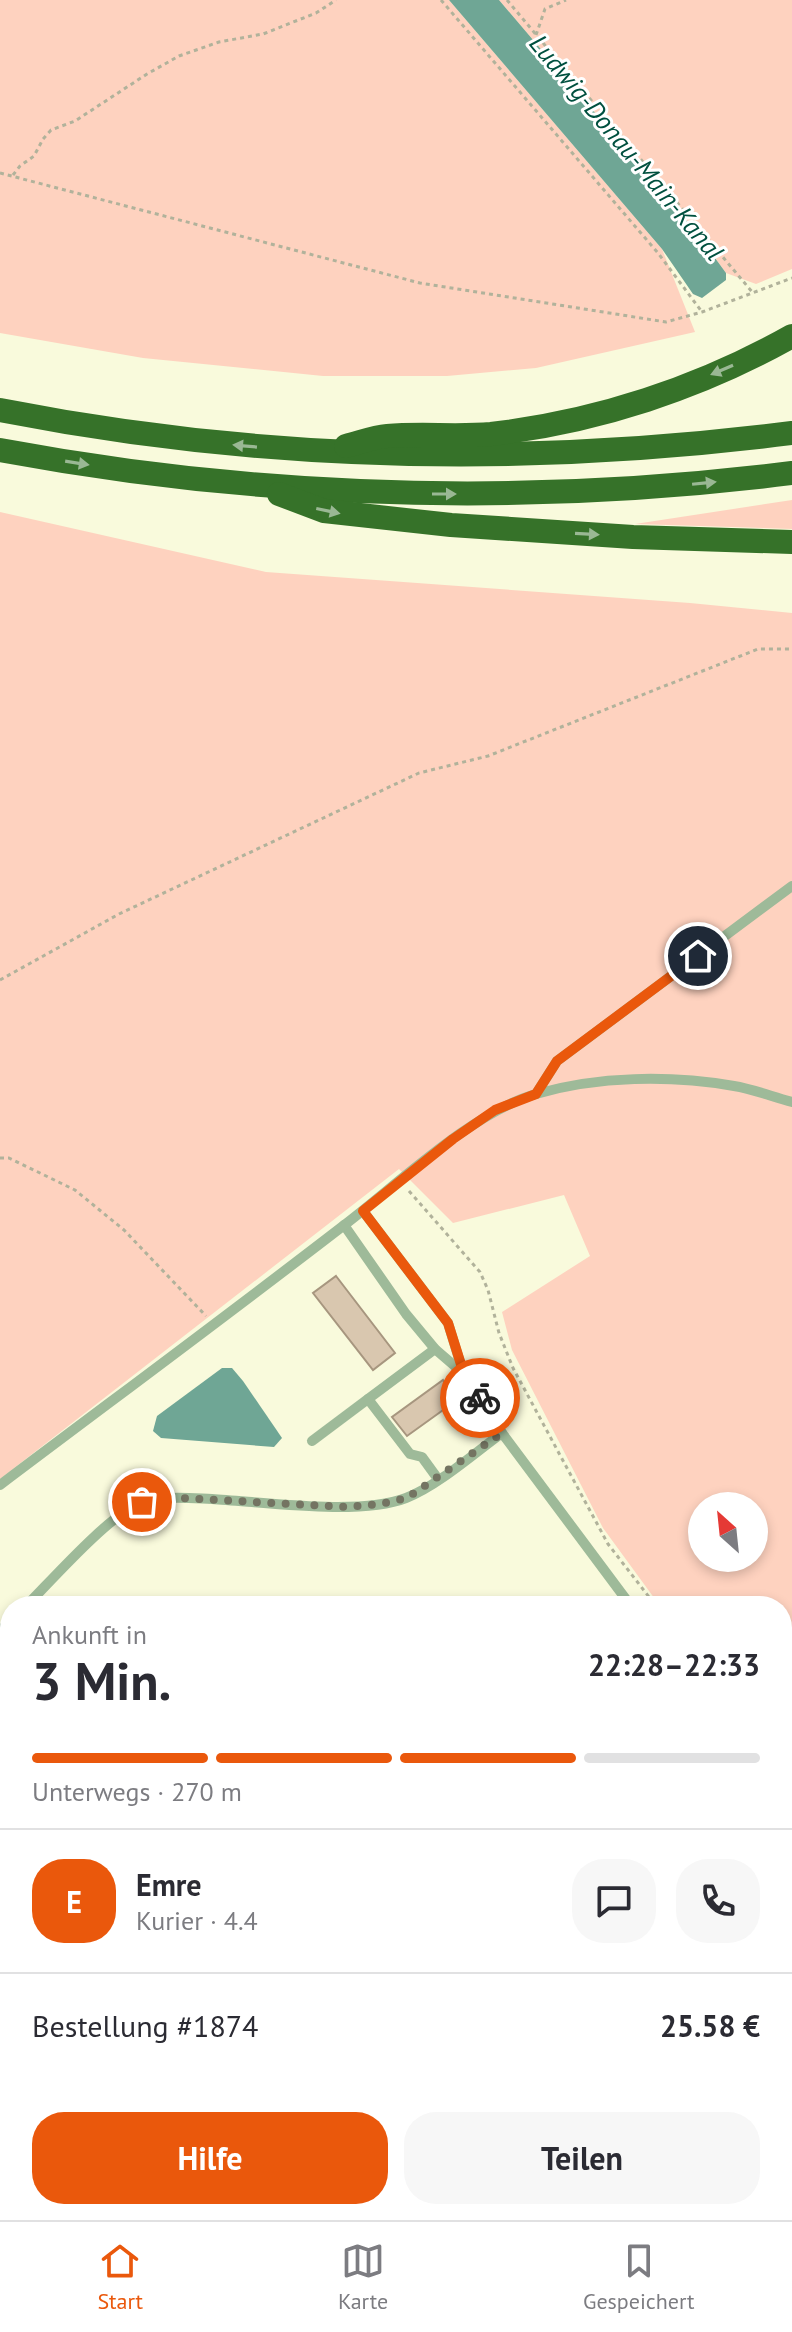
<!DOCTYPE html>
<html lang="de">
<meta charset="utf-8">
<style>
body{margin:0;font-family:"PT Sans",sans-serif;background:#f7f7f7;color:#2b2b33;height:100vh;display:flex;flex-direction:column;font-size:30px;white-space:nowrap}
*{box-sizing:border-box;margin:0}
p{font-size:26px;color:#7c7c81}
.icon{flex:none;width:44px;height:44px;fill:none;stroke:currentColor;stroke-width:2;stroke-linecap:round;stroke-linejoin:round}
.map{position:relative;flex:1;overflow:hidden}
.panel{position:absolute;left:0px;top:1596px;width:792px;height:624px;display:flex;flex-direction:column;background:#fff;border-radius:32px 32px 0 0;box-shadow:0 4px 12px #0003}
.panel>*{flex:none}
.needle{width:52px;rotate:333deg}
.controls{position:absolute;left:688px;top:1492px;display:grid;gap:16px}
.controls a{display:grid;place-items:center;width:80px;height:80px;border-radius:50%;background:#fff;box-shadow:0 4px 12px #0003;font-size:40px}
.pin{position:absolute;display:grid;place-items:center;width:68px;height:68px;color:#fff;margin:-34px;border:4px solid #fff;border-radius:50%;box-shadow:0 2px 8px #0007}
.courier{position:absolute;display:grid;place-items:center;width:80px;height:80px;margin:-40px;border:6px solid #ea580c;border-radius:50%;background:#fff;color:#222;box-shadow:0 2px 10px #0007}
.summary em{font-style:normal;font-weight:700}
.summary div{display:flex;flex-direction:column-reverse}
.summary{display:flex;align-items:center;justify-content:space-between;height:136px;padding:0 32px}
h1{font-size:52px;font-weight:700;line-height:60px}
.bar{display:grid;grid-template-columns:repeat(4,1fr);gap:12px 8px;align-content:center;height:96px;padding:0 32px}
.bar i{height:10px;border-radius:6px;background:#e1e1e2}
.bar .active{background:#ea580c}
.bar p{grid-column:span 4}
.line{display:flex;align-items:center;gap:20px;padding:0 32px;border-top:2px solid #e1e1e2}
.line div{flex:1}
.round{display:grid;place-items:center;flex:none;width:84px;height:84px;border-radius:32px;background:#f7f7f7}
.button{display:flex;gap:16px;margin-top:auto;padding:16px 32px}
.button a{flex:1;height:92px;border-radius:32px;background:#ea580c;color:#fff;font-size:32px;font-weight:700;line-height:92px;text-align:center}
.button a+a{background:#f7f7f7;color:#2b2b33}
.menu{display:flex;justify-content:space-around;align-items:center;height:112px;border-top:2px solid #e1e1e2;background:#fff;font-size:22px;color:#7c7c81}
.menu a{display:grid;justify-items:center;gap:4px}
.menu .active{color:#ea580c}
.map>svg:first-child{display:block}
.green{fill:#fed2bf;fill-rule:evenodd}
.water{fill:#6fa695}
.building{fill:#d9c7af;stroke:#a7967f;stroke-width:2}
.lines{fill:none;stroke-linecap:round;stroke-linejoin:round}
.path{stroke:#b1b29b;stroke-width:3;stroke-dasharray:4 4;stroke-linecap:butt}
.service{stroke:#9eba99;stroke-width:10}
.motorway{stroke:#367229;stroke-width:24}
.oneway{fill:#9ab894}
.done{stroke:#747462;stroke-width:8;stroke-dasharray:0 14.4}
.route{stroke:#ea580c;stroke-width:10}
.labels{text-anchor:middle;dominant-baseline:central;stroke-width:6;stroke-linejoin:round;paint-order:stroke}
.water-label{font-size:26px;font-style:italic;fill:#00503f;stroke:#fff}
</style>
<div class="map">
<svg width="792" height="2220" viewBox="0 0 792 2220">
<rect width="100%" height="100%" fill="#f9fadc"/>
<!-- green -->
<g class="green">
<path d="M 0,0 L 449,0 L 662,249 L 695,332 L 536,368 L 447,376 L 323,376 L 143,358 L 0,333 Z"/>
<path d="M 499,0 L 792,0 L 792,269 L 756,284 L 726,273 L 693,228 Z"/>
<path d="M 792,500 L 792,529 L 635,524 Z"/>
<path d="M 0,512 L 266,572 L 690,603 L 792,613 L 792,1718 L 782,1714 L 782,1606 L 660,1606 L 603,1528 L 512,1350 L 502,1312 L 590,1256 L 564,1195 L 453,1223 L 399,1169 L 0,1479 ZM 702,1506 L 754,1506 L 754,1558 L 702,1558 Z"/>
<path d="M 782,1905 L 792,1907 L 792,2220 L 497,2220 L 505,2210 L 782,2210 Z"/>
</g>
<!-- water -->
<g class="water">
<path d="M 449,0 L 499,0 L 693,228 L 726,273 L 726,280 L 702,298 L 693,294 L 662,249 Z"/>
<path d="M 222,1368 L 232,1368 L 243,1381 L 282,1438 L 274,1447 L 161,1438 L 153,1431 L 157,1416 Z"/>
</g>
<!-- building -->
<g class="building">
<path d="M 336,1276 L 395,1353 L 373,1370 L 313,1293 Z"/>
<path d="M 443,1380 L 457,1400 L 407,1436 L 392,1417 Z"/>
</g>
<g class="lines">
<!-- path -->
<g class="path">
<path d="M 441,0 L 658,253 L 702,312"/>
<path d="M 507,0 L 753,293"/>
<path d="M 536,35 L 545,9 L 566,0"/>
<path d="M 0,173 L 420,283 L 666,322 L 702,312 L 792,278"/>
<path d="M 13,175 L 20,166 L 34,156 L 43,139 L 51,130 L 75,121 L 147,74 L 179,56 L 219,42 L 263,34 L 316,13 L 336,0"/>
<path d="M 0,980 L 119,914 L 419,773 L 488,756 L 758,649 L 792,649"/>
<path d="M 0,1158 L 9,1158 L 75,1190 L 124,1230 L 206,1316"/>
<path d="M 409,1191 L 480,1272 L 488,1290 L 499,1333 L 513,1368 L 608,1544 L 656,1606"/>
<path d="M 782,1718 L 792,1722"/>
<path d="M 782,1887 L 792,1890"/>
<path d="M 782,1908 L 792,1907"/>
<path d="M 521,2220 L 529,2210"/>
</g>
<!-- service -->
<g class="service">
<path d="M 536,1094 L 557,1061 L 792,886"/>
<path d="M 363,1211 L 448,1323 L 463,1372"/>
<path d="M 344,1225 L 406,1314 L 435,1349 L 464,1374 L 502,1433 L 631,1606"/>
<path d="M 435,1349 L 368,1399 L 410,1454 L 422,1457 L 438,1479"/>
<path d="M 312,1441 L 368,1399"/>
<path d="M 0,1485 C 114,1399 229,1314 343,1226 C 397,1185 472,1112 536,1094 C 598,1076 670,1075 734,1086 C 753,1089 773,1097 792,1102"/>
<path d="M 26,1606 C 51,1581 109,1515 139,1504 C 161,1495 188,1498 212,1499 C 263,1502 360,1516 406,1498 C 436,1487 476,1452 502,1433"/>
<path d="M 426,1606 C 446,1601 464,1598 483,1606"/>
<path d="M 0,1631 L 10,1621"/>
<path d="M 782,1761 C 792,1777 789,1815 782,1835"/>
<path d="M 0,1821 L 10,1812"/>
<path d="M 484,2220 L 492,2210"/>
</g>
<!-- motorway -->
<g class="motorway">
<path d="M 0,410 C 264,462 526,467 792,433"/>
<path d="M 346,446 C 359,443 373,437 387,436 C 422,433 456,437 491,434 C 596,422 700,388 792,336"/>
<path d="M 0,450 C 262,499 528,506 792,473"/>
<path d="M 279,494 L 324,511 L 451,525 L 633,537 L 792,542"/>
</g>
</g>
<!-- one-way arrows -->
<defs><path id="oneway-solid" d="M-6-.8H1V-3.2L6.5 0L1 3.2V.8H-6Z" transform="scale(2)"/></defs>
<g class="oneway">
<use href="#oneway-solid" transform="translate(722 370) rotate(157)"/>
<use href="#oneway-solid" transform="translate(245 446) rotate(-175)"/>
<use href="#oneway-solid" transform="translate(77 463) rotate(9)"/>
<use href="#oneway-solid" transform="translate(704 483) rotate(-6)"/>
<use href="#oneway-solid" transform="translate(444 494)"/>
<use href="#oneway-solid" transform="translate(328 511) rotate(12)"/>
<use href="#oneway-solid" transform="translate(587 534) rotate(3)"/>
</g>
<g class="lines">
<!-- done -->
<path class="done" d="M 142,1502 L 180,1498 L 347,1507 L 380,1504 L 407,1498 L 502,1433 L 480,1398"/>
<!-- route -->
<path class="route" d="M 480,1398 L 464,1374 L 448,1323 L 363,1211 L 453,1139 L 495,1110 L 536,1094 L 557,1061 L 698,956"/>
</g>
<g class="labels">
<!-- water labels -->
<g class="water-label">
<text transform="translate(627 147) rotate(50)">Ludwig-Donau-Main-Kanal</text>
</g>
</g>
</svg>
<div class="controls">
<a><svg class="needle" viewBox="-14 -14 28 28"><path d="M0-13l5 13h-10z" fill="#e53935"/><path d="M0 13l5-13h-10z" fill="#7c7c81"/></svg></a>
</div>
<div class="pin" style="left:142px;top:1502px;background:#ea580c"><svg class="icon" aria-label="bag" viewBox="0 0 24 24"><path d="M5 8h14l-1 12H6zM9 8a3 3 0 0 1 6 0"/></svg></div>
<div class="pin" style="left:698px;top:956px;background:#1f2937"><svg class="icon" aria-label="home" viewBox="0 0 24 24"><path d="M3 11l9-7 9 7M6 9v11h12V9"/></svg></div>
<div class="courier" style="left:480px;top:1398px"><svg class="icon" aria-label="bike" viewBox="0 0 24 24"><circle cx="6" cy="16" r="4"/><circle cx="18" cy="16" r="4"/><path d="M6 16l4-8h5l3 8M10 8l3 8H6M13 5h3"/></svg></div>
<section class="panel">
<div class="summary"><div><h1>3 Min.</h1><p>Ankunft in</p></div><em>22:28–22:33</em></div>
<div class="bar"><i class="active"></i><i class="active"></i><i class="active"></i><i></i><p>Unterwegs · 270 m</p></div>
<div class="line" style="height:144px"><b class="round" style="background:#ea580c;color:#fff">E</b><div><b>Emre</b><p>Kurier · 4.4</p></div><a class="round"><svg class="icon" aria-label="chat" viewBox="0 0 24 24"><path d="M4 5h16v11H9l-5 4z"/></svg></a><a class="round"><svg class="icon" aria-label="phone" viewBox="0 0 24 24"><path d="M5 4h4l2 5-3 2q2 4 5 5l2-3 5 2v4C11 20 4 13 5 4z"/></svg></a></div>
<div class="line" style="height:104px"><div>Bestellung #1874</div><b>25.58 €</b></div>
<div class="button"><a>Hilfe</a><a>Teilen</a></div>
</section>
</div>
<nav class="menu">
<a class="active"><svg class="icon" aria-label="home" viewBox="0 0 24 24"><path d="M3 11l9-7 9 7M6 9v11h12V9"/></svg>Start</a>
<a><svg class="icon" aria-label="map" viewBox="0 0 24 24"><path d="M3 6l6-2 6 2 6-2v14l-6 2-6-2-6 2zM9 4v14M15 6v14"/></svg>Karte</a>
<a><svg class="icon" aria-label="saved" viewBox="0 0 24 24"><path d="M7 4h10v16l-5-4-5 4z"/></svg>Gespeichert</a>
</nav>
